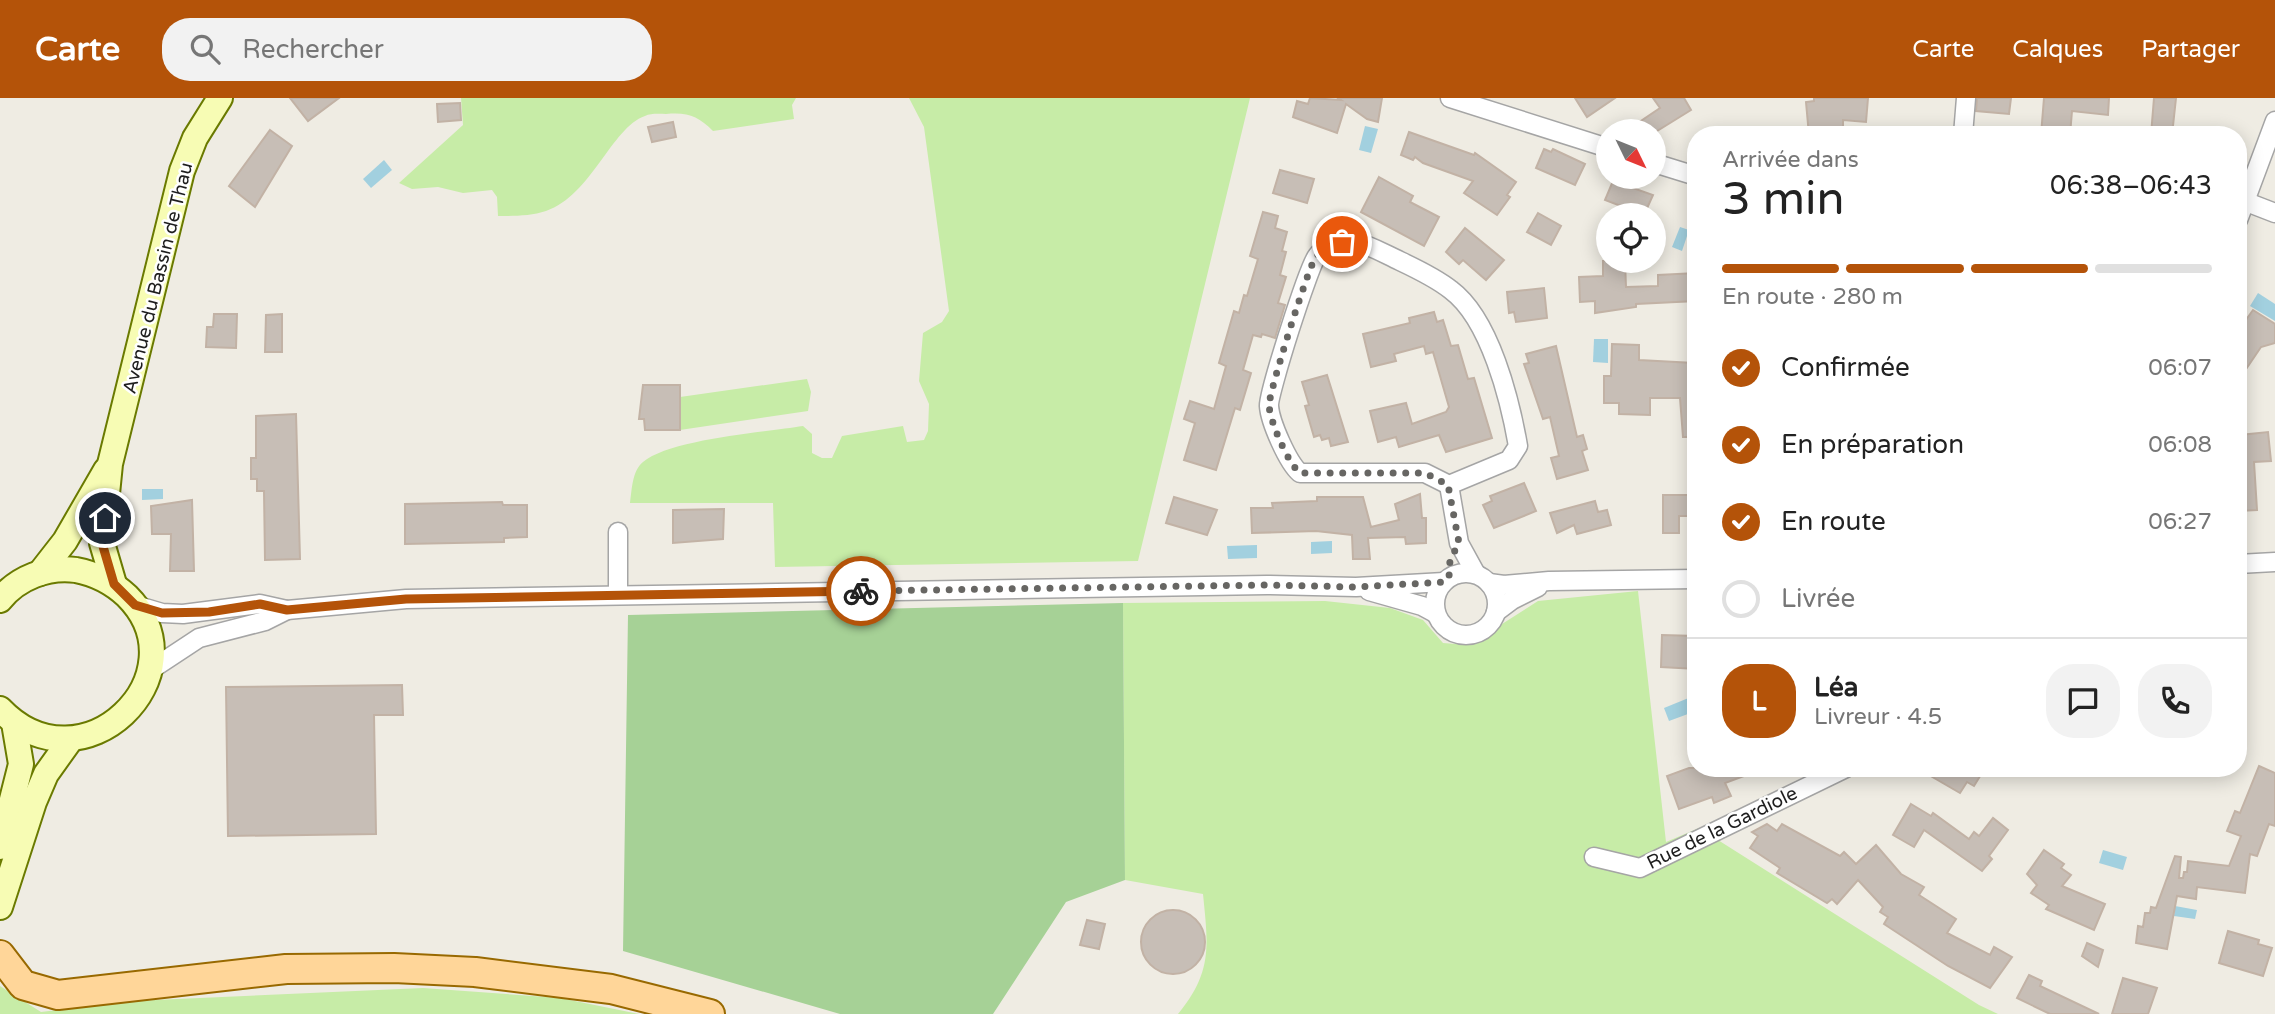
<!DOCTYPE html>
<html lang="fr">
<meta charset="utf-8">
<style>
body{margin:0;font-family:"Varela Round",sans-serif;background:#f2f2f2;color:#222;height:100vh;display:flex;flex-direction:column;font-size:26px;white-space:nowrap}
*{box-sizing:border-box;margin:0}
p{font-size:23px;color:#767676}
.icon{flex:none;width:38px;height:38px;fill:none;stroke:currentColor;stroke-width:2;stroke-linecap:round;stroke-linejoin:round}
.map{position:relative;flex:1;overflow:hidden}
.sheet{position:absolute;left:1687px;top:28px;width:560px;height:651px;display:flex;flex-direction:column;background:#fff;border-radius:28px;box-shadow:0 4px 18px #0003}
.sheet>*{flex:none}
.needle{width:46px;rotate:133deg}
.controls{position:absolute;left:1596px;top:21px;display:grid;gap:14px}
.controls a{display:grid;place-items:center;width:70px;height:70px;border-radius:50%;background:#fff;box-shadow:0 4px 18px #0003;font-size:35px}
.pin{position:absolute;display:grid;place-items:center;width:60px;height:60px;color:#fff;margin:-30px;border:4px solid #fff;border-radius:50%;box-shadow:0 2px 7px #0007}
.courier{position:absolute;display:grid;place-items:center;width:70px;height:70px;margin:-35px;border:5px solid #b45309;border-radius:50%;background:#fff;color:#222;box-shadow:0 2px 9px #0007}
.head em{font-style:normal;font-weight:600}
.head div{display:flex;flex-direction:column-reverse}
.head{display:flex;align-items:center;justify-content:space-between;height:119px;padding:0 35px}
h1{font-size:46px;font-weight:600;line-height:52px}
.bar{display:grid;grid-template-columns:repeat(4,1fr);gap:10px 7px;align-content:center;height:84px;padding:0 35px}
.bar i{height:9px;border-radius:5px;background:#e0e0e0}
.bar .selected{background:#b45309}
.bar p{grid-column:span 4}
.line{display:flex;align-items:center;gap:18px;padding:0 35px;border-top:2px solid #e0e0e0}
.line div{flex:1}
.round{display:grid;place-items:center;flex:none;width:74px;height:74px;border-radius:28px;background:#f2f2f2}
ol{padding:0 35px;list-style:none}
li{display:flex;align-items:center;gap:21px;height:77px}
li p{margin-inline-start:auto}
li .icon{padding:7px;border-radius:50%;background:#b45309;color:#fff;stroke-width:4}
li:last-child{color:#767676}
li i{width:38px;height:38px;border:4px solid #e0e0e0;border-radius:50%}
header{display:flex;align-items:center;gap:42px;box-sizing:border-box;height:98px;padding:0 35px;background:#b45309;color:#fff}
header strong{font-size:33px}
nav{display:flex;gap:38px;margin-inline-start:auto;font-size:24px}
.search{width:490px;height:63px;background:#f2f2f2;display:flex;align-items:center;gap:18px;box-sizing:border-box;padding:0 24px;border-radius:28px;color:#767676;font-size:26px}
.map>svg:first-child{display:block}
.grass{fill:#c7eca7}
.forest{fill:#a6d196}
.water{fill:#a2d0df}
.building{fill:#c7beb6;stroke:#c2b2a5;stroke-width:2}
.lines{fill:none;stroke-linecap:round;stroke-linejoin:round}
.street-casing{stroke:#a5a5a5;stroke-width:21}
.secondary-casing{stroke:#6a7a00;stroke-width:28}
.primary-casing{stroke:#986900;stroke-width:32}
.street{stroke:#fff;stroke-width:18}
.secondary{stroke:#f7fcb4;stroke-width:24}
.primary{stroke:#ffd699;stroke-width:28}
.done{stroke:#676663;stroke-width:7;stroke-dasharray:0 12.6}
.route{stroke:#b45309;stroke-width:9}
.labels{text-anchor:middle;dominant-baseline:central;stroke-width:5;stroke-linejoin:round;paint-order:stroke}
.street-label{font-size:19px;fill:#1e1e1e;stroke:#fff}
</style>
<header>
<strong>Carte</strong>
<div class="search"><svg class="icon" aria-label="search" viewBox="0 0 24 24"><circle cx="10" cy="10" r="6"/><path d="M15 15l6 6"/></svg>Rechercher</div>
<nav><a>Carte</a><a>Calques</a><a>Partager</a></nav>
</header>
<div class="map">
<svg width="2275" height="916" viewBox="0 0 2275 916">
<rect width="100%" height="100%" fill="#efece3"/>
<!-- grass -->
<g class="grass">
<path d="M 461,0 L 796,0 L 792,7 L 794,21 L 713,33 C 698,18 688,14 666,16 C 660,16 651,15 645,18 C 611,30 592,97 546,113 C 531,118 514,118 498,118 L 497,99 L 492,92 L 463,95 L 438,89 L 412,91 L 399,85 L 463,27 Z"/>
<path d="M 909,0 L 1250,0 L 1138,463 L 775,469 L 773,405 L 630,405 C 632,391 632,373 643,364 C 670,341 766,334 803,328 L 812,336 L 812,355 L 822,360 L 832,360 L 842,338 L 903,328 L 907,344 L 924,342 L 928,333 L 929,306 L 919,283 L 923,235 L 942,224 L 949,213 L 924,29 Z"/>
<path d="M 807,281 L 811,294 L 808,313 L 680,332 L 680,299 Z"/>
<path d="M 1638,493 L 1666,744 L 1699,730 L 1979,907 L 1998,916 L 1178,916 C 1213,874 1208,847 1203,796 L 1125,782 L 1123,505 L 1325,503 L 1390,510 L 1423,522 L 1443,545 L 1469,547 L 1538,503 Z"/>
<path d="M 0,888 L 41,914 L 132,903 L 423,890 L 560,900 L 639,916 L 0,916 Z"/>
</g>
<!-- forest -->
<path class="forest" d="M 1123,505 L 1125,782 L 1066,804 L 993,916 L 840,916 L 623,853 L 628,517 Z"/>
<!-- water -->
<g class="water">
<path d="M 1365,28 L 1378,31 L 1371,55 L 1359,52 Z"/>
<path d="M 384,62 L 392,72 L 371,90 L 363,81 Z"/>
<path d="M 1680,129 L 1689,132 L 1682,153 L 1672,149 Z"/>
<path d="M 2258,195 L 2275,206 L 2275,223 L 2250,208 Z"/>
<path d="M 1594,241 L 1608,241 L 1608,265 L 1593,264 Z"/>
<path d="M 142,391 L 163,391 L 163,401 L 142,402 Z"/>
<path d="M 1332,443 L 1332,455 L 1311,456 L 1311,444 Z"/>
<path d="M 1257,447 L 1257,460 L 1228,461 L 1227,448 Z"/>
<path d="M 1691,599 L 1696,613 L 1669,623 L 1664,610 Z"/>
<path d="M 2103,752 L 2127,759 L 2123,772 L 2099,765 Z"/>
<path d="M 2175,808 L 2197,812 L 2195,821 L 2174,818 Z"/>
</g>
<!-- building -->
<g class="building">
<path d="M 290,0 L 339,0 L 308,23 Z"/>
<path d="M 1310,0 L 1341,2 L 1338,0 L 1382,0 L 1378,24 L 1367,21 L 1346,6 L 1337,35 L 1293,19 L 1297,3 L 1308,6 Z"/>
<path d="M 1575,0 L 1615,0 L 1587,19 Z"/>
<path d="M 1653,0 L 1684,0 L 1691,12 L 1657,33 L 1626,33 L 1660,10 Z"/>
<path d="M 1814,0 L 1868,0 L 1866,24 L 1843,22 L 1843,36 L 1809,37 L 1806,4 L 1814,3 Z"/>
<path d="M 1977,0 L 2011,0 L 2009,16 L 1976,13 Z"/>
<path d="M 2044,0 L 2109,0 L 2108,17 L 2072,13 L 2070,37 L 2041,37 Z"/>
<path d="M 2154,0 L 2176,0 L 2172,37 L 2151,37 Z"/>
<path d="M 460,5 L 461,22 L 438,24 L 437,6 Z"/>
<path d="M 673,24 L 676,39 L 652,44 L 648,29 Z"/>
<path d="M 270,32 L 292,48 L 255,109 L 229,88 Z"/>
<path d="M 1409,34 L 1474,57 L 1475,55 L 1516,84 L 1507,97 L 1510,99 L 1497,117 L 1464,95 L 1473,83 L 1423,65 L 1415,59 L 1413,62 L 1401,57 Z"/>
<path d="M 1544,51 L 1551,54 L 1553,51 L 1585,66 L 1575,87 L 1536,70 Z"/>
<path d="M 1280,72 L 1314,81 L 1307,105 L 1273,95 Z"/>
<path d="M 1379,79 L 1413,98 L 1410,104 L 1439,119 L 1424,148 L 1361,114 Z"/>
<path d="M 1613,83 L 1653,97 L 1644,117 L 1605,102 Z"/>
<path d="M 1263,114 L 1278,118 L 1275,130 L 1287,134 L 1282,153 L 1286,154 L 1280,177 L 1286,179 L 1278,205 L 1285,207 L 1275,240 L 1262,236 L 1261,239 L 1253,237 L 1243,272 L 1251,275 L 1240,312 L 1235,310 L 1216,372 L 1184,362 L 1195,325 L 1184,321 L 1190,303 L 1214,311 L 1226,268 L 1219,265 L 1234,213 L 1239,215 L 1244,197 L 1247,198 L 1258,161 L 1250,158 Z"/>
<path d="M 1538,115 L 1561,128 L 1551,147 L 1527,134 Z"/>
<path d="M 1465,130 L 1504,162 L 1486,182 L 1463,162 L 1459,166 L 1446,154 Z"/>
<path d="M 1603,163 L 1625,163 L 1626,189 L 1658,188 L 1658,177 L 1696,175 L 1696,203 L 1636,206 L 1636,209 L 1595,215 L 1595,203 L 1580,204 L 1579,179 L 1603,178 Z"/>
<path d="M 1544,190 L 1547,220 L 1516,224 L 1514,214 L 1509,215 L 1507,194 Z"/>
<path d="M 2253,212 L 2275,226 L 2275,245 L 2261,249 L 2238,283 L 2238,233 Z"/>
<path d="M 1434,214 L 1437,224 L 1443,222 L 1451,248 L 1458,247 L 1468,281 L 1474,280 L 1492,340 L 1446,354 L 1439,337 L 1399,349 L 1396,339 L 1378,344 L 1370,313 L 1406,305 L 1412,326 L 1446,314 L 1449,309 L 1433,254 L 1426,256 L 1424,248 L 1394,256 L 1396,263 L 1371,269 L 1363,236 L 1410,225 L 1409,220 Z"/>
<path d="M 214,216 L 237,216 L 236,250 L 206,249 L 207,229 L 213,229 Z"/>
<path d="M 282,216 L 282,254 L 265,254 L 266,217 Z"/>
<path d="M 1612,246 L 1639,247 L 1639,262 L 1694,265 L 1693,339 L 1683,339 L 1680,300 L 1650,300 L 1650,317 L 1619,316 L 1619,305 L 1604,305 L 1604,278 L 1611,278 Z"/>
<path d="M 1556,248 L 1577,339 L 1583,337 L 1587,351 L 1582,353 L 1588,372 L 1557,381 L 1551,360 L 1559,358 L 1550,319 L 1543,321 L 1524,266 L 1529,265 L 1526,256 Z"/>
<path d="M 1327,277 L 1348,344 L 1331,348 L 1329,340 L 1322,342 L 1320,337 L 1314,339 L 1305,308 L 1309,307 L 1302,284 Z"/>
<path d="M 643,287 L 680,287 L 680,332 L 645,332 L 644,321 L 639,321 Z"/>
<path d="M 296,316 L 300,461 L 265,462 L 264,393 L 257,393 L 257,381 L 251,381 L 251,360 L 256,360 L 256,318 Z"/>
<path d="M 2268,334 L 2271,363 L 2254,364 L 2257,412 L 2238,413 L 2240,337 Z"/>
<path d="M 1524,385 L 1536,413 L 1494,430 L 1483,407 L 1492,403 L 1490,398 Z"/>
<path d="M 1420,396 L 1422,420 L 1426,420 L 1426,445 L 1406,446 L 1405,439 L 1368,440 L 1370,461 L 1353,461 L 1352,437 L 1316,433 L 1252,435 L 1251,410 L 1273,410 L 1272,405 L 1317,403 L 1317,399 L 1363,399 L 1371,429 L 1399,422 L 1395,406 Z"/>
<path d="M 1663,397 L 1696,397 L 1696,418 L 1679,418 L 1679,435 L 1663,435 Z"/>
<path d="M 1174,399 L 1217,412 L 1207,437 L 1166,425 Z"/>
<path d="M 192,402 L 194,473 L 170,473 L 171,436 L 152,436 L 151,408 Z"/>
<path d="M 1595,403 L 1598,414 L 1607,412 L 1611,427 L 1577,436 L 1574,427 L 1557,435 L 1550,415 Z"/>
<path d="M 502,404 L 503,407 L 527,407 L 527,439 L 504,440 L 504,444 L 405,446 L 405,406 Z"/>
<path d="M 724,411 L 723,441 L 673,445 L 673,412 Z"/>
<path d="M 1662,537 L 1696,538 L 1696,571 L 1661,569 Z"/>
<path d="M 402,587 L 403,617 L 374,617 L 376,736 L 228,738 L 226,589 Z"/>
<path d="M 2259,668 L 2275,675 L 2275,728 L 2269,726 L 2257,758 L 2250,756 L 2245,795 L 2197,789 L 2196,801 L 2177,798 L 2167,851 L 2136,845 L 2138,828 L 2143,829 L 2145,815 L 2150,815 L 2151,809 L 2156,810 L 2175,758 L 2181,759 L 2179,780 L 2183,780 L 2184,774 L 2187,774 L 2188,763 L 2229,768 L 2241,738 L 2227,733 L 2235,713 L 2240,715 Z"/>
<path d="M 1689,670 L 1760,670 L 1760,672 L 1725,685 L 1731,698 L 1714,705 L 1712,699 L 1679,711 L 1667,678 Z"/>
<path d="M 1917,670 L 1985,670 L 1974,688 L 1967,684 L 1960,695 Z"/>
<path d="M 1911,706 L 1931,718 L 1933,715 L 1969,741 L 1974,734 L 1979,738 L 1993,720 L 2008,732 L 1989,758 L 1992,761 L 1982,773 L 1924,732 L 1914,749 L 1893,737 Z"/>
<path d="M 1767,726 L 1777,733 L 1782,726 L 1840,758 L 1844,754 L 1856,766 L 1876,747 L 1901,776 L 1924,789 L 1919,797 L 1956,821 L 1947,835 L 1990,857 L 1994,849 L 2012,859 L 1990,890 L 1948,868 L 1884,826 L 1888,819 L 1880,814 L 1883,809 L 1858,782 L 1837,806 L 1832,801 L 1827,805 L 1777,775 L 1780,770 L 1750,750 L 1758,738 L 1752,734 Z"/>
<path d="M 2044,752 L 2064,766 L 2061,770 L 2071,777 L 2062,788 L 2105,806 L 2094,832 L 2046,811 L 2049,807 L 2031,795 L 2037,787 L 2027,776 Z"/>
<circle cx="1173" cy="844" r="32"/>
<path d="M 1087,822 L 1105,826 L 1099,851 L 1080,847 Z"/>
<path d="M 2228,833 L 2259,842 L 2258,846 L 2272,850 L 2263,878 L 2219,865 Z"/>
<path d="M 2087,845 L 2103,852 L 2098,869 L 2082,858 Z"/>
<path d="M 2029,877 L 2042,883 L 2040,888 L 2099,916 L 2050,916 L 2017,900 Z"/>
<path d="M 2123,880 L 2157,890 L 2148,916 L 2112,916 Z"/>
</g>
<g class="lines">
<!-- street casing -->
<g class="street-casing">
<g id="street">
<path d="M 1450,0 L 1608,50"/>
<path d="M 1963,37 L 1966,0"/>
<path d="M 1654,65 L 1696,78"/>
<path d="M 2244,103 L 2275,115"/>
<path d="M 2238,122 L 2275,23"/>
<path d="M 1350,142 C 1368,146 1383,155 1400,163 C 1417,171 1436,180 1451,192 C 1490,221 1510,302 1518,348 L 1509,362 L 1449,387 L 1425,375 L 1300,375 C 1288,365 1270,324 1269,308 C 1268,296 1309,167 1317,158 C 1325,147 1338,145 1350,142 Z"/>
<path d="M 1449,387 L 1459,445 L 1476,476"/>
<path d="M 2238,466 L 2275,464"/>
<circle cx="1466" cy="506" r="31"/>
<path d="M 1489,485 L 1504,487 L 1549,483 L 1696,481"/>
<path d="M 1369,493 L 1422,508 L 1435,515"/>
<path d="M 618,497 L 618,434"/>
<path d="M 135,507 L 162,515 L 183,516 L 260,506 L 287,512 L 406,501 L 1267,487 L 1356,489 L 1444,484"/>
<path d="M 1496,514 L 1512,502 L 1538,489"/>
<path d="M 149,573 L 199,540 L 265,523 L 287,512"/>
<path d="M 1594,759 L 1640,770 L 1846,670"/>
</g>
</g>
<!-- secondary casing -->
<g class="secondary-casing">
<g id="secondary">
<path d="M 40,475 L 65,443 L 106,372"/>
<path d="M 114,486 L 102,445 L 110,366 L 182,73 L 195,40 L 220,0"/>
<path d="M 0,502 C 17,480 48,468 76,472 C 97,476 112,484 127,498 C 205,576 82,697 0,611"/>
<path d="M 0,749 L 21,666 L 14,625"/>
<path d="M 0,809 L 34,704 L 46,676 L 71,641"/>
</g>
</g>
<!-- primary casing -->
<g class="primary-casing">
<path id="primary" d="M 0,857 L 23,887 L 58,897 L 286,871 L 394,870 L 475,874 L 611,891 L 710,916"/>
</g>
<!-- street -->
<use href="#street" class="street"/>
<!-- secondary -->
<use href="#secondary" class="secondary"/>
<!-- primary -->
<use href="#primary" class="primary"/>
</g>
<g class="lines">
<!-- done -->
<path class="done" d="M 861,493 L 1267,487 L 1356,489 L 1444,484 L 1449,479 L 1450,462 L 1459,445 L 1448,387 L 1425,375 L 1300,375 C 1288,365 1271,326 1269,308 C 1268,297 1307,174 1315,160 C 1321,151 1332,146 1342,144"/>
<!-- route -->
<path class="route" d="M 105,420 L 102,445 L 114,486 L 135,507 L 162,515 L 209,514 L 260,506 L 287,512 L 406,501 L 861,493"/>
</g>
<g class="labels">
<!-- street labels -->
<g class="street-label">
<text transform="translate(158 180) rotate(-76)">Avenue du Bassin de Thau</text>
<text transform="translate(1722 730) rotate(-26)">Rue de la Gardiole</text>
</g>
</g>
</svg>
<div class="controls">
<a><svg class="needle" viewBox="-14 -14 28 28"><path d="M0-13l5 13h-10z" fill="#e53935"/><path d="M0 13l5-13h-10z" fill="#767676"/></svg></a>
<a><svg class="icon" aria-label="locate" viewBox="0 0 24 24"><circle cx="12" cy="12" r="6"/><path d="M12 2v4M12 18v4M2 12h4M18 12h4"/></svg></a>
</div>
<div class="pin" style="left:1342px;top:144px;background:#ea580c"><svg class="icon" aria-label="bag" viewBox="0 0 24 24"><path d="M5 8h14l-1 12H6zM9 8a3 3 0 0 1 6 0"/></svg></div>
<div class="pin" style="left:105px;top:420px;background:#1f2937"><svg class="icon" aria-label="home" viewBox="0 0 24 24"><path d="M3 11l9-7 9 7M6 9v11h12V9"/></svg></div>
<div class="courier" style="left:861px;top:493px"><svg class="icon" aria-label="bike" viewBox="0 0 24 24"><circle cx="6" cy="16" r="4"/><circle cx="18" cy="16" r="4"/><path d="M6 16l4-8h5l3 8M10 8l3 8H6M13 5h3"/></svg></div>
<section class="sheet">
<div class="head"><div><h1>3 min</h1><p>Arrivée dans</p></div><em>06:38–06:43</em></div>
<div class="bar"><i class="selected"></i><i class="selected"></i><i class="selected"></i><i></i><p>En route · 280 m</p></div>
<ol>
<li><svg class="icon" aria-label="check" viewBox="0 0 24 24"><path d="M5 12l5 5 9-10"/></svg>Confirmée<p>06:07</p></li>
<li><svg class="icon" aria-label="check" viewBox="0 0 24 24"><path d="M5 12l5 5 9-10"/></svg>En préparation<p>06:08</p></li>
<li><svg class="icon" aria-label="check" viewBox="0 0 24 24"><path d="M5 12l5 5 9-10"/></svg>En route<p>06:27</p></li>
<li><i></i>Livrée</li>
</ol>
<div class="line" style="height:126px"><b class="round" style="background:#b45309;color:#fff">L</b><div><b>Léa</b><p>Livreur · 4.5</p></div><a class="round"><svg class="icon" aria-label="chat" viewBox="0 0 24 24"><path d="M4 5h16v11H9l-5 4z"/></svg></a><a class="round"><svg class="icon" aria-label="phone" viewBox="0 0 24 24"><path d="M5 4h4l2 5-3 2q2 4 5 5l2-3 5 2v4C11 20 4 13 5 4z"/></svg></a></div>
</section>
</div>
